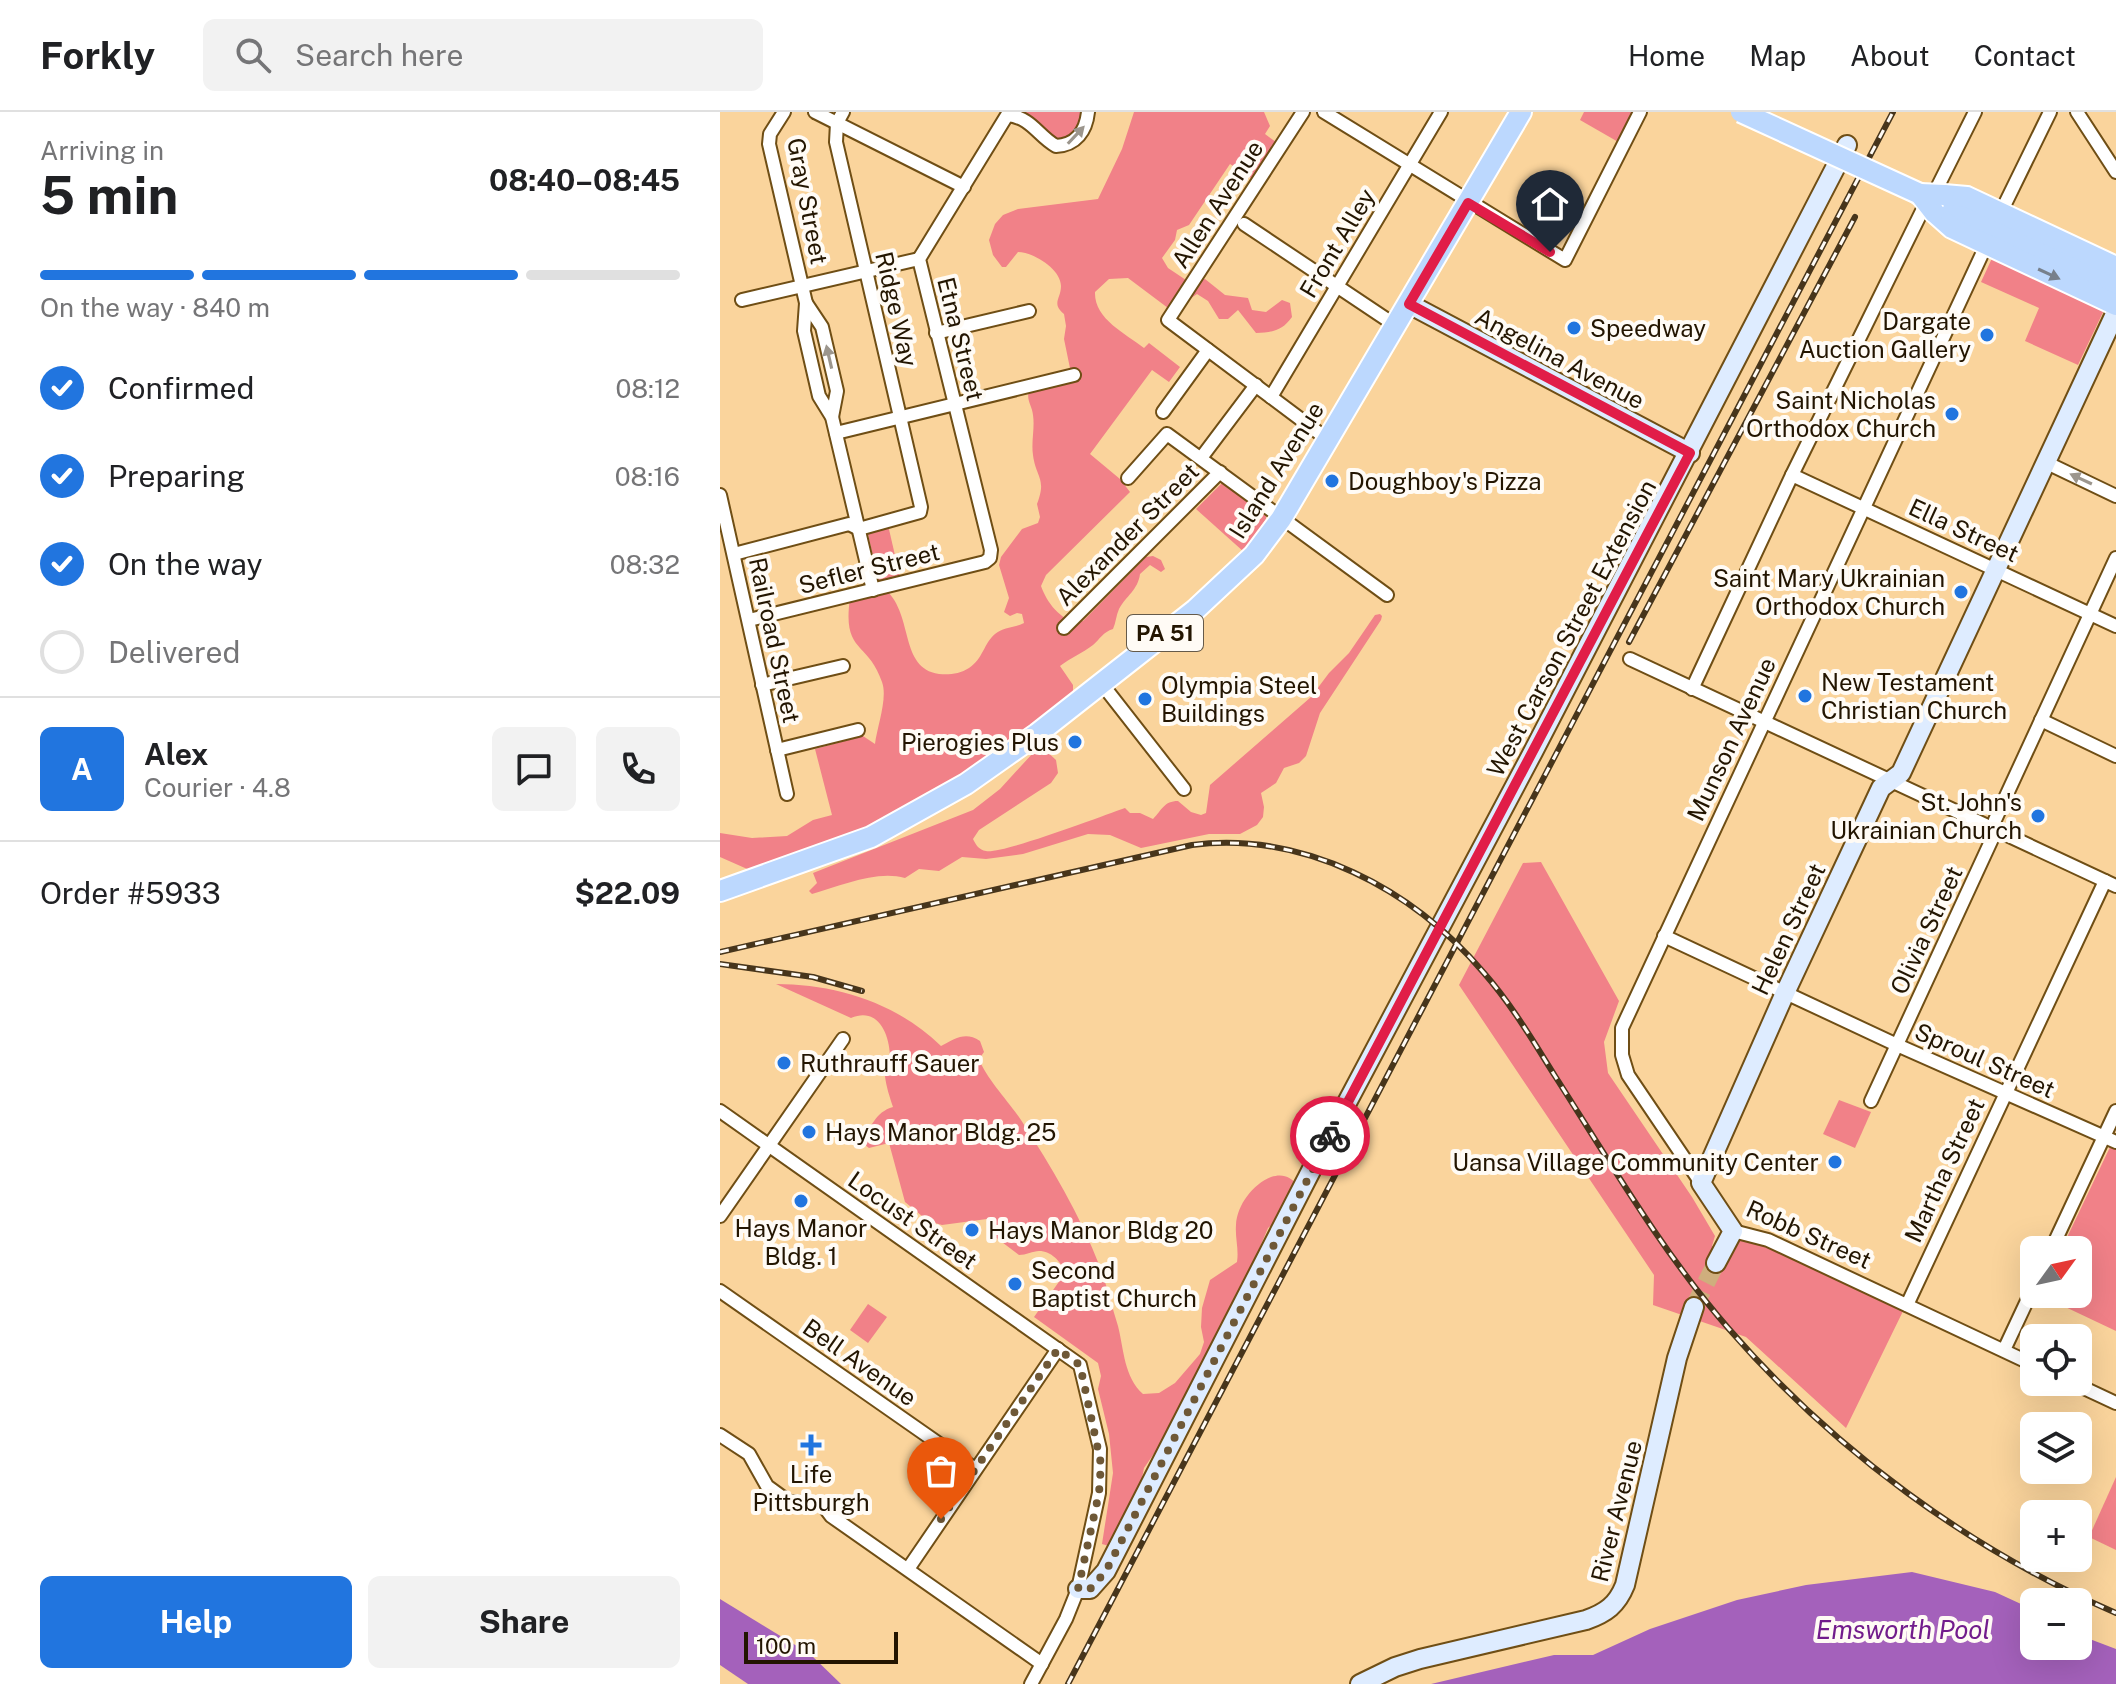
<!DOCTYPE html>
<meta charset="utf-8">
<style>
body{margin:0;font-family:"Public Sans",sans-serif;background:#f2f2f2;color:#202124;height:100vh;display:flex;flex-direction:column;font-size:30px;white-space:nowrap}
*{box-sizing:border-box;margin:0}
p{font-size:26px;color:#757577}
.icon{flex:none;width:44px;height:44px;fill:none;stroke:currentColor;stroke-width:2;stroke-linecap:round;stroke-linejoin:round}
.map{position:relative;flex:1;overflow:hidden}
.side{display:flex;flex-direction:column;background:#fff;width:720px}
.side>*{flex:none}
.needle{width:52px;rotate:57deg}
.controls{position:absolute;left:1300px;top:1124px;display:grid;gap:16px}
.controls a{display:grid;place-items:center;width:72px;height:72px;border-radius:12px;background:#fff;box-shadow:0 8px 32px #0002;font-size:40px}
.scale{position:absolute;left:24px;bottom:20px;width:154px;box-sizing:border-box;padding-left:8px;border:4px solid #231501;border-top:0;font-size:22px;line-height:28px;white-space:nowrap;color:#231501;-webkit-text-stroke:6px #fffbf5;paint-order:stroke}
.pin{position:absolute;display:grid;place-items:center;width:68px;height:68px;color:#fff;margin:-82px -34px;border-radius:50% 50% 50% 0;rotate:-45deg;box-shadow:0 0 8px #0007}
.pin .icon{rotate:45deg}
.courier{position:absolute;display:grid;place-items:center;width:80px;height:80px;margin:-40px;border:6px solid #e11d48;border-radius:50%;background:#fff;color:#222;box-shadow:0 2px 10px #0007}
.headline em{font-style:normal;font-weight:700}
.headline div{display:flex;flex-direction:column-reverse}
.headline{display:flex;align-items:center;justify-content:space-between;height:136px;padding:0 40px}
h1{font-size:52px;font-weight:700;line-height:60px}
.bar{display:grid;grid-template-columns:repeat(4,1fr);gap:12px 8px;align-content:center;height:96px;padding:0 40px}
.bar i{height:10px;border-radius:6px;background:#e0e0e0}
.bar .active{background:#2175df}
.bar p{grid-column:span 4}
.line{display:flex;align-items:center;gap:20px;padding:0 40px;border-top:2px solid #e0e0e0}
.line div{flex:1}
.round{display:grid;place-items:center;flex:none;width:84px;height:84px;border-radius:12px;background:#f2f2f2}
ol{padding:0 40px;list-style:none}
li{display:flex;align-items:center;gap:24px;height:88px}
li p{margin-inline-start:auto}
li .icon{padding:8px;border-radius:50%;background:#2175df;color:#fff;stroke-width:4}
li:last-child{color:#757577}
li i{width:44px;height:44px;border:4px solid #e0e0e0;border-radius:50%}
.action{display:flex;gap:16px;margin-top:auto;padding:16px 40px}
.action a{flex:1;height:92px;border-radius:12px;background:#2175df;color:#fff;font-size:32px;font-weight:700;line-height:92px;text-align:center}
.action a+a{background:#f2f2f2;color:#202124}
header{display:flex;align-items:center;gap:48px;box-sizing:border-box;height:112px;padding:0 40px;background:#fff;border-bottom:2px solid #e0e0e0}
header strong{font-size:38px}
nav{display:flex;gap:44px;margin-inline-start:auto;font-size:28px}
.search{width:560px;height:72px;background:#f2f2f2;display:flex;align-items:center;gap:20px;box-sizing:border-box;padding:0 28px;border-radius:12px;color:#757577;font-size:30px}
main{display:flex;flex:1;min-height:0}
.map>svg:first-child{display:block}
.green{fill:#f18188}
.water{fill:#a461bb}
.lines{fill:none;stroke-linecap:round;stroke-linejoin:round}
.secondary-tunnel{stroke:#cfae7d;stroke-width:18;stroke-dasharray:18 9;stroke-linecap:butt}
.street-casing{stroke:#6f4e15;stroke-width:16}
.secondary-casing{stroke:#6f4e15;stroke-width:22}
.primary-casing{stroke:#fff;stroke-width:24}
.street{stroke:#fff;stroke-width:12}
.secondary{stroke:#deecff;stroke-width:18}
.primary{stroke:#bcd8fe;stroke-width:20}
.rail-casing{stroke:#47351b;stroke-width:6}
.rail{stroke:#fffbf5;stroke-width:3;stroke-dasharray:9;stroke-linecap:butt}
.primary-bridge-casing{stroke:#fff;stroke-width:24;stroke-linecap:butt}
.primary-bridge{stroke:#bcd8fe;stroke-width:20}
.oneway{fill:#9c968d}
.oneway2{fill:#77808c}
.done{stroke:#6e5837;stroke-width:8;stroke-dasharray:0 14.4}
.route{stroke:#e11d48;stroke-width:10}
.poi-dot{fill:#2175df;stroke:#fffbf5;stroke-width:3}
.labels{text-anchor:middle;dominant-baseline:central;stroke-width:8;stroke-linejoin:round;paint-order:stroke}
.shield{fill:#fffbf5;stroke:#655a4a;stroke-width:2}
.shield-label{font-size:22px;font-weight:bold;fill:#231501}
.street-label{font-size:24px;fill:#231501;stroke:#fffbf5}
.poi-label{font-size:24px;fill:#231501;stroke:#fffbf5;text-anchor:start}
.water-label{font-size:26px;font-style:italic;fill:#721c8c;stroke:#fffbf5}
</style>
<header>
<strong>Forkly</strong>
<div class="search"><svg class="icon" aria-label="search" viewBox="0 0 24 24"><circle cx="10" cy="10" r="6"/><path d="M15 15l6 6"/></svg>Search here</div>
<nav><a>Home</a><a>Map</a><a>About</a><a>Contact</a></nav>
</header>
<main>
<section class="side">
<div class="headline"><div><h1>5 min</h1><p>Arriving in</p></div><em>08:40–08:45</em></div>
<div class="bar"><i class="active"></i><i class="active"></i><i class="active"></i><i></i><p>On the way · 840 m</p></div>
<ol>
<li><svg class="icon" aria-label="check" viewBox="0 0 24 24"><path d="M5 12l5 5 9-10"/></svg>Confirmed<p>08:12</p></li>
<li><svg class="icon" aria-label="check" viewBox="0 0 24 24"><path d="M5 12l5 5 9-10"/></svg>Preparing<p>08:16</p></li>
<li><svg class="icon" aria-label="check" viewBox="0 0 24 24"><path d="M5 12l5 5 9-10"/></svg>On the way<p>08:32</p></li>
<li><i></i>Delivered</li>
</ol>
<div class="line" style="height:144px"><b class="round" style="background:#2175df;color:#fff">A</b><div><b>Alex</b><p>Courier · 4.8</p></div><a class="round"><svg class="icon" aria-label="chat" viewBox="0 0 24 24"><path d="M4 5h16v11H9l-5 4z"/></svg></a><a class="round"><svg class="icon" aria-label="phone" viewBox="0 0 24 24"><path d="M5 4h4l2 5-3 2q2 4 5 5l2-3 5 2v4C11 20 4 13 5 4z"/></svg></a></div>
<div class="line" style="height:104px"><div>Order #5933</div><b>$22.09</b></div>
<div class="action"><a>Help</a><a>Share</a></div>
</section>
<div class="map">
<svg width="1396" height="1572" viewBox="0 0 1396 1572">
<rect width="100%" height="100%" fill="#fad49c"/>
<!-- green -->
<g class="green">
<path d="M 289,0 L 368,0 L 346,34 Z"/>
<path d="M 414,0 L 544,0 L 550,14 L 545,22 L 560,33 L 537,70 L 510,52 L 469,113 L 457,118 L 455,128 L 442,146 L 448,156 L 466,168 L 485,167 L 505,183 L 528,186 L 532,198 L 546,200 L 562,188 L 570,191 L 572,205 C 562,219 553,220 536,221 L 518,198 L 508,207 L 499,207 L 488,189 L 477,182 L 452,199 L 408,166 L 389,167 L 375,180 C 374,207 405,221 424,236 L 429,231 L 460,255 L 449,270 L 432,258 L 370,342 L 400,367 L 410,380 L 326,463 L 321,474 C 327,491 343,513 363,509 L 426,445 L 433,444 L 441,448 L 445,457 L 441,460 L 430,453 L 420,462 C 418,478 406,484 399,497 C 396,504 396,510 393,517 C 383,520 380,527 373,533 C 363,541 350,546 340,554 L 353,573 L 353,582 L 242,662 L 150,720 L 34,760 L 0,745 L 0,721 L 32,726 L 67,724 L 93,708 L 112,703 L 95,637 L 143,624 L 155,632 C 157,615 168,586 162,570 C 148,528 122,542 130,486 L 166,478 C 194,504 179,556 219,562 C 229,563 240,562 249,556 C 263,547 264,531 275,522 C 283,515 295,516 304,511 L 302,502 L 297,501 L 290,504 L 284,500 L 289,486 L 279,453 L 281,445 L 302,417 L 318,411 L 320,405 L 317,392 C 327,366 316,366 313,343 C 311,330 315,316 313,303 C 312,293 306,289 309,278 L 352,266 L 344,227 L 346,214 L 344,202 C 331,191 341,187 341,174 C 341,157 313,140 298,140 L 286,155 L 282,155 L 273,143 L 269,128 L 275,112 L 283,103 L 298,97 L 378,87 L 402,37 Z"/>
<path d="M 864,0 L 915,0 L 900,31 L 860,8 Z"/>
<path d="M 1273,144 L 1385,196 L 1358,253 L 1305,229 L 1319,196 L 1261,170 Z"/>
<path d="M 502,371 L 546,404 L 546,407 L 524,440 L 476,397 Z"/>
<path d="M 168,413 L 180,465 L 159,470 L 147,418 Z"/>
<path d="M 660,502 L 662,504 L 661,508 L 600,601 L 586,644 L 579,651 L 564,656 L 556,671 L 541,681 L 544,695 L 543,705 L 537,713 L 520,722 L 489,722 L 421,736 L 390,723 L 368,722 L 303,742 L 266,747 L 242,745 L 219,759 L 199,757 L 185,766 C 156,758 121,774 92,782 L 89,779 L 97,771 L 93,761 L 253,698 L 280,677 L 313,641 L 324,637 L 336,648 L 338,661 L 331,671 L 259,718 L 253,727 C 256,733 259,738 266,739 C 283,742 382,704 405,696 L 410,701 L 420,701 L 433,707 C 442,698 444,689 458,689 L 471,700 L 481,703 L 486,701 L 490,673 L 591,585 L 609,561 L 629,541 L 655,503 Z"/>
<path d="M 821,750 L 899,889 L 884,930 L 888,961 L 972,1085 L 995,1124 L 992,1134 L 1008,1142 L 1020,1120 L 1186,1193 L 1126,1316 L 1026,1225 L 933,1193 L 934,1163 L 739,873 L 803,751 Z"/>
<path d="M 56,872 C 116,872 177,891 221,934 C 235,927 245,919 260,929 L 264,940 L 259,947 C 266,966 289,990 301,1008 C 331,1054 360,1103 380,1155 C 387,1174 392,1195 398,1214 C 404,1238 404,1265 423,1282 L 439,1281 L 455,1271 L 480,1242 L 484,1230 L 481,1215 L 482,1196 L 490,1168 L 517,1150 C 519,1137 515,1126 516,1113 C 517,1093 533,1072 551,1065 C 563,1061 571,1065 578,1074 L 562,1105 L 548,1116 L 482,1272 L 424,1356 L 420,1376 L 396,1436 L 382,1432 L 393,1361 L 389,1322 L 378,1277 L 381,1264 L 378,1251 L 314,1205 L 343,1164 L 346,1165 C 344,1153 333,1139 319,1139 C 313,1139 306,1143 299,1143 L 270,1121 L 267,1107 L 222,1113 L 208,1109 L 185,1090 L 169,1031 L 149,1036 L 141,1030 C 151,1016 155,1000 173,995 C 170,986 166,974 165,964 C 165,958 170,952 170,946 C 170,924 159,894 131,906 Z"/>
<path d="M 1119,988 L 1151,1000 L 1135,1036 L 1103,1022 Z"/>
<path d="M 1391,1033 L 1396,1036 L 1396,1219 L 1320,1183 L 1358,1182 L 1358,1138 L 1341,1138 Z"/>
<path d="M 148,1192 L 167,1205 L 148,1231 L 130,1218 Z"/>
<path d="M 1396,1365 L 1396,1438 L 1369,1425 Z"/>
</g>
<!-- water -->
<g class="water">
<path d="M 1192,1460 L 1275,1480 L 1314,1498 L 1314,1534 L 1358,1534 L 1358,1519 L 1367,1526 L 1396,1537 L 1396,1572 L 711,1572 L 834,1543 L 873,1543 L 930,1517 L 1017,1488 L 1086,1473 Z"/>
<path d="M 0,1487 L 90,1542 L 121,1572 L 28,1572 L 0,1553 Z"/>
</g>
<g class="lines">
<!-- secondary-tunnel -->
<path class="secondary-tunnel" d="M 974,1195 L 996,1151"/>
<!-- street casing -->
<g class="street-casing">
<g id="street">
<path d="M 64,0 L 50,22 L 49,32 L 86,191 L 84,219 L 99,284 L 112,305 L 153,478"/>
<path d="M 95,0 L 244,75"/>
<path d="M 583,0 L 448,208 L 607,327"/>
<path d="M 604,0 L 845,148 L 920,0"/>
<path d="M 1357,0 L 1396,60"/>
<path d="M 288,3 C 312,6 318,24 336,34 C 356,33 366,19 368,0"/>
<path d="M 1218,74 L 1255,0"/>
<path d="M 1284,94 L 1330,0"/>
<path d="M 524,112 L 675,213"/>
<path d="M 22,188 L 199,147"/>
<path d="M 86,191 L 102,215 L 117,279 L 112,305"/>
<path d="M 216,221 L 309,199"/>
<path d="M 551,285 L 721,0"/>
<path d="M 443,300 L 488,238"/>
<path d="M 116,321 L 354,263"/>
<path d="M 481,346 L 536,273"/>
<path d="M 1325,350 L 1396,384"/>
<path d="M 1072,363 L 1396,514"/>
<path d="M 408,366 L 447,322 L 667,483"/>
<path d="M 0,383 L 67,682"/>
<path d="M 14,442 L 129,412 L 139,417 L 200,400 L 201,395 L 116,30 L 117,11 L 123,0"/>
<path d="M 29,508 L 265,450 L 270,446 L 271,438 L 199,147 L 289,0"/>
<path d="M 344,516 L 500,360"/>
<path d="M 910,547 L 1396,774"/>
<path d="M 382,572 L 464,677"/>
<path d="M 42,573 L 123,554"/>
<path d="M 972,577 L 1072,363 L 1202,99"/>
<path d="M 1321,608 L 1396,644"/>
<path d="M 57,638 L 138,618"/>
<path d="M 944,824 L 1177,933 L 1396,1030"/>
<path d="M 1151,989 L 1272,727 L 1275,708 L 1396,446"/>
<path d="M 0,999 L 360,1253 L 380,1337 L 379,1381 L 358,1477 L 346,1507 L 311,1572"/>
<path d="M 981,1071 L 908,963 L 902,943 L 902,916 L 1263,140"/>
<path d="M 0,1104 L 123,927"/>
<path d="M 1013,1119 L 1048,1128 L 1314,1253"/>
<path d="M 1331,1138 L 1396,999"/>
<path d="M 0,1179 L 255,1357"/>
<path d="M 1187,1193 L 1385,769"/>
<path d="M 1284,1238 L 1314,1174"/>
<path d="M 1351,1270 L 1396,1291"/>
<path d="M 0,1323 L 29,1342 L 47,1374 L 69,1390 L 102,1392 L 111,1404 L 322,1552"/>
<path d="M 188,1457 L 338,1237"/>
</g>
</g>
<!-- secondary casing -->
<g class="secondary-casing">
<g id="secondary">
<path d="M 689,192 L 970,341"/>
<path d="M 996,1151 L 1013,1119 L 981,1071 L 1065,881 L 1161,676 L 1181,661 L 1396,200"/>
<path d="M 358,1477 L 370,1477 L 386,1459 L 596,1049 L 813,640 L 1127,33"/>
<path d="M 640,1572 L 675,1555 L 700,1547 L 866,1508 C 886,1501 897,1493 905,1473 L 957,1246 L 974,1195"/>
</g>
</g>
<!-- primary casing -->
<g class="primary-casing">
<g id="primary">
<path d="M 1200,83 L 1396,174"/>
<path d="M 1224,83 L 1247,85 L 1396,155"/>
<path d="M 1214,100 L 1232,116 L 1396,193"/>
<path d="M 0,779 L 151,725 L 246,672 L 317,622 L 475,498 L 534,443 L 561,407 L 801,0"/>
</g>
</g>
<!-- street -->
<use href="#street" class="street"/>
<!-- secondary -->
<use href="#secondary" class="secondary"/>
<!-- primary -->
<use href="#primary" class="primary"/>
<!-- rail casing -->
<g class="rail-casing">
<g id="rail">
<path d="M 909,530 L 1135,105"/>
<path d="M 0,840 L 472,733 C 584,719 693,777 764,861 C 792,893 813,929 835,964 C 890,1050 942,1140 1009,1217 C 1114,1338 1250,1438 1396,1501"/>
<path d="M 0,852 L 93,865 L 142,879"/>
<path d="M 348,1572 L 1173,0"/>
</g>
</g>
<!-- rail -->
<use href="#rail" class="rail"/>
<!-- primary-bridge casing -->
<g class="primary-bridge-casing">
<g id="primary-bridge">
<path d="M 1021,0 L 1200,82 L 1214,100"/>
<path d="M 1200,82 L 1224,83"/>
</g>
</g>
<!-- primary-bridge -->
<use href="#primary-bridge" class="primary-bridge"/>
</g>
<!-- one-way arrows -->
<defs><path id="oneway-solid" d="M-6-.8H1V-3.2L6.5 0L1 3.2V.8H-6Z" transform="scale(2)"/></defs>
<g class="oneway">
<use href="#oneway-solid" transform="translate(356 23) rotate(-47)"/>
<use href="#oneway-solid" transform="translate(109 245) rotate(-103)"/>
<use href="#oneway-solid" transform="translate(1361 367) rotate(-155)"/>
</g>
<use class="oneway2" href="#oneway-solid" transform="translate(1329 162) rotate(25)"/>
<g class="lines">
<!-- done -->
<path class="done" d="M 221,1407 L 338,1237 L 360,1253 L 381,1352 L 379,1381 L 358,1477 L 370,1477 L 386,1459 L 610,1024"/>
<!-- route -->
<path class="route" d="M 610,1024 L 970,341 L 689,192 L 748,91 L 830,140"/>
</g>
<!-- markers -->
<g class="poi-dot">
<circle cx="854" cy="216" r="8"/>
<circle cx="1267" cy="223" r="8"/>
<circle cx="1232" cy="302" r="8"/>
<circle cx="612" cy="369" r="8"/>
<circle cx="1241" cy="480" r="8"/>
<circle cx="1085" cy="584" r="8"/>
<circle cx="425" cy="587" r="8"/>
<circle cx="355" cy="630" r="8"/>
<circle cx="1318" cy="704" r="8"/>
<circle cx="64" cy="951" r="8"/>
<circle cx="89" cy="1020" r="8"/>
<circle cx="1115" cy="1050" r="8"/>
<circle cx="81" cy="1089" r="8"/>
<circle cx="252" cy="1118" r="8"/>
<circle cx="295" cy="1172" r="8"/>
<path d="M87 1321h8v8h8v8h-8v8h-8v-8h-8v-8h8z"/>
</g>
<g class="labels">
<!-- shield labels -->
<rect class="shield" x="407" y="503" width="76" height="36" rx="6"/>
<g class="shield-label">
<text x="445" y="521">PA 51</text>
</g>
<!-- street labels -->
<g class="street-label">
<text transform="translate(88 89) rotate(79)">Gray Street</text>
<text transform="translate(497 92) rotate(-57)">Allen Avenue</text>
<text transform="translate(617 131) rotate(-59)">Front Alley</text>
<text transform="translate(177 197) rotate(77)">Ridge Way</text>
<text transform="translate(241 227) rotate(76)">Etna Street</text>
<text transform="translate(840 246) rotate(28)">Angelina Avenue</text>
<text transform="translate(556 358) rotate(-58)">Island Avenue</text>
<text transform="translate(1244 418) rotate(25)">Ella Street</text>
<text transform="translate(407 422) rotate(-45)">Alexander Street</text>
<text transform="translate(149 456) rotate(-14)">Sefler Street</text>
<text transform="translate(851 516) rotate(-62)">West Carson Street Extension</text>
<text transform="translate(55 528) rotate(78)">Railroad Street</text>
<text transform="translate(1011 627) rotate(-65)">Munson Avenue</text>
<text transform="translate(1068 817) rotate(-65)">Helen Street</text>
<text transform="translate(1206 818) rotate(-65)">Olivia Street</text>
<text transform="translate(1265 948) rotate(24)">Sproul Street</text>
<text transform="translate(1224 1058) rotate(-65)">Martha Street</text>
<text transform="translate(193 1108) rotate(35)">Locust Street</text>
<text transform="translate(1089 1122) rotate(24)">Robb Street</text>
<text transform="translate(140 1250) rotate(35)">Bell Avenue</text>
<text transform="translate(896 1399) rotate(-76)">River Avenue</text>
</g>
<!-- poi labels -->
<g class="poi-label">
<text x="1251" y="209" text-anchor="end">Dargate<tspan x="1251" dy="28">Auction Gallery</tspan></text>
<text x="870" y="216">Speedway</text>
<text x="1216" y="288" text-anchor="end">Saint Nicholas<tspan x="1216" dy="28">Orthodox Church</tspan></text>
<text x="628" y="369">Doughboy's Pizza</text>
<text x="1225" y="466" text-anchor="end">Saint Mary Ukrainian<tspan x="1225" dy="28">Orthodox Church</tspan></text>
<text x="1101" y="570">New Testament<tspan x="1101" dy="28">Christian Church</tspan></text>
<text x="441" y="573">Olympia Steel<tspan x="441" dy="28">Buildings</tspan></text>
<text x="339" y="630" text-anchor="end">Pierogies Plus</text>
<text x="1302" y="690" text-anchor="end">St. John's<tspan x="1302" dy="28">Ukrainian Church</tspan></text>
<text x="80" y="951">Ruthrauff Sauer</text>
<text x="105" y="1020">Hays Manor Bldg. 25</text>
<text x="1099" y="1050" text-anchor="end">Uansa Village Community Center</text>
<text x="81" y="1116" text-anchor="middle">Hays Manor<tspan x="81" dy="28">Bldg. 1</tspan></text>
<text x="268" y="1118">Hays Manor Bldg 20</text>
<text x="311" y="1158">Second<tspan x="311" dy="28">Baptist Church</tspan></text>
<text x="91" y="1362" text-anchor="middle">Life<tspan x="91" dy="28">Pittsburgh</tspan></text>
</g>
<!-- water labels -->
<g class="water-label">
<text x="1183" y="1517">Emsworth Pool</text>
</g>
</g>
</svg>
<div class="controls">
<a><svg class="needle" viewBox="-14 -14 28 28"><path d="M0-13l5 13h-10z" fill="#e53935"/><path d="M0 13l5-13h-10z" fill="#757577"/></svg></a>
<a><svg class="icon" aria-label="locate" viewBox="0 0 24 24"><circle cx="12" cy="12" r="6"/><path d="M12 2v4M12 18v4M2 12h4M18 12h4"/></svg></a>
<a><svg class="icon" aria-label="layers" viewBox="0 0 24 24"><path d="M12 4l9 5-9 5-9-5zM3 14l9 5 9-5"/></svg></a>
<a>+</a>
<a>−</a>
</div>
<div class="scale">100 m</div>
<div class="pin" style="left:221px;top:1407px;background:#ea580c"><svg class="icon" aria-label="bag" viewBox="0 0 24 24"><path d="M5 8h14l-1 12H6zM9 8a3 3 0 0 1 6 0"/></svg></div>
<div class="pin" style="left:830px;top:140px;background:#1f2937"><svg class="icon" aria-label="home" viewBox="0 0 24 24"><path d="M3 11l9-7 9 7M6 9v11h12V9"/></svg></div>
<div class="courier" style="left:610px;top:1024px"><svg class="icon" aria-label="bike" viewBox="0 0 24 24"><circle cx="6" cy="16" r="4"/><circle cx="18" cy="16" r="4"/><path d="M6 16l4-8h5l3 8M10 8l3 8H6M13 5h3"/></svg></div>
</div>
</main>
